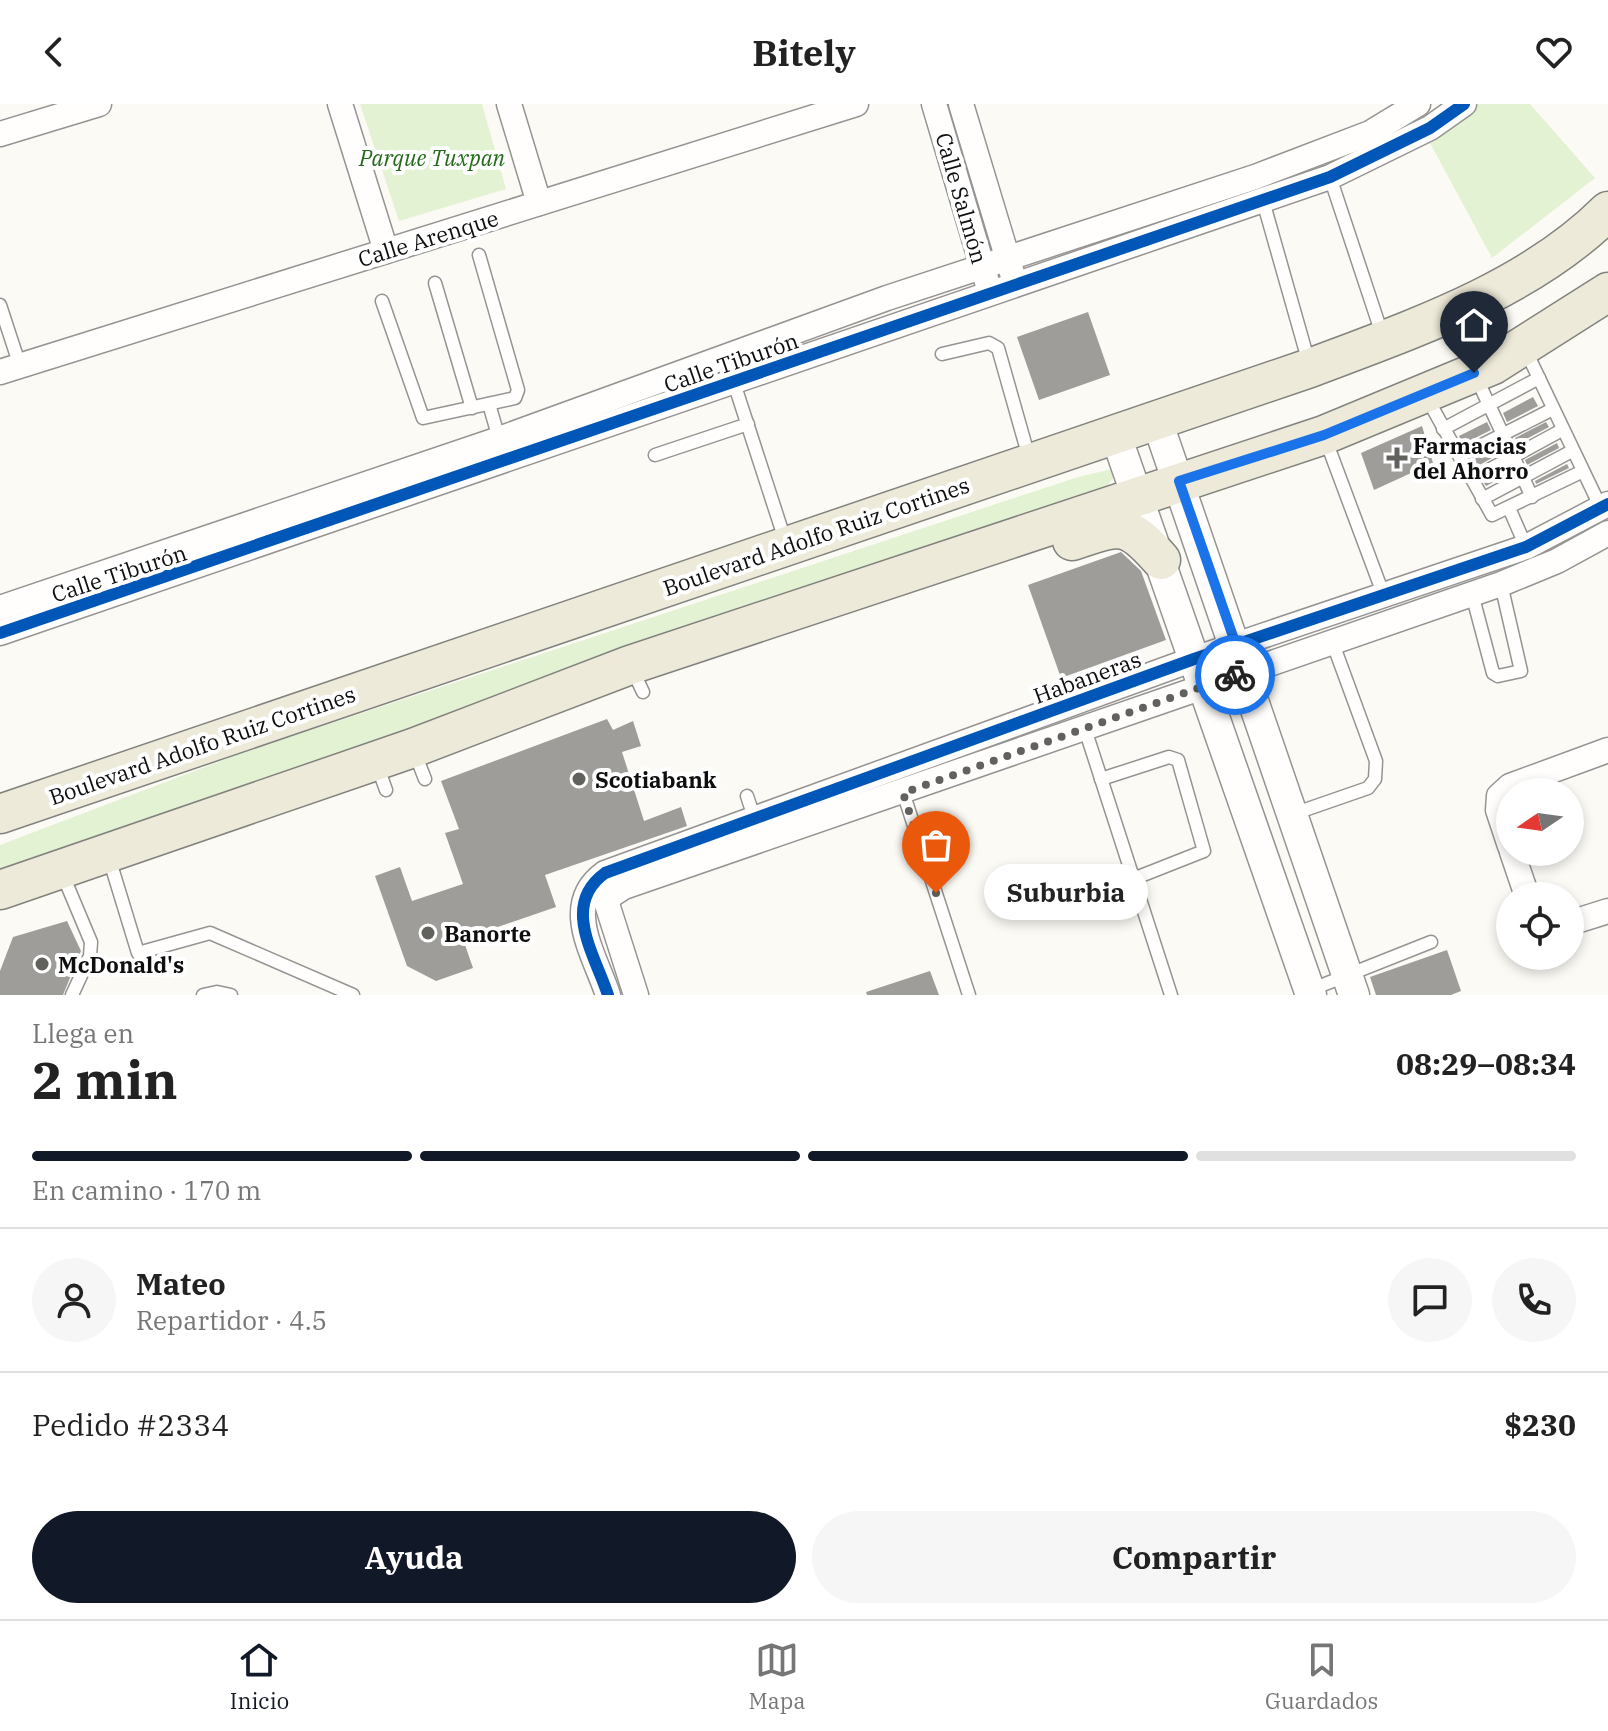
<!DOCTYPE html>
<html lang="es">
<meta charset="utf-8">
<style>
body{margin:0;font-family:"IBM Plex Serif",serif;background:#f6f6f6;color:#222;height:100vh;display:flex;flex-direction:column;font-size:30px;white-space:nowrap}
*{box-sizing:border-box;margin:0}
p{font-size:26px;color:#767676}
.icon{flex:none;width:44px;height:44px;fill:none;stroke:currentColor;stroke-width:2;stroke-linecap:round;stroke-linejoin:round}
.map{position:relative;height:891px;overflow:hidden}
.panel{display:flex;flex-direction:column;background:#fff;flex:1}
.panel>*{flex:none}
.needle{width:52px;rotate:257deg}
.tools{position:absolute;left:1496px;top:674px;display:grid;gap:16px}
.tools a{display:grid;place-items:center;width:88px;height:88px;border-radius:50%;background:#fff;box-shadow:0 4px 12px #0003;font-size:40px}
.pin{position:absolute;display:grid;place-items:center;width:68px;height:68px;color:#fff;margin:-82px -34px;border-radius:50% 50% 50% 0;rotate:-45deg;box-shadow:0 0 8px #0007}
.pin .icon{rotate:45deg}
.courier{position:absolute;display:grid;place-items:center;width:80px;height:80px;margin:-40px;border:6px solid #1a73e8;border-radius:50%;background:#fff;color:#222;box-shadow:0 2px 10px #0007}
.bubble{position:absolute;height:56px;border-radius:28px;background:#fff;box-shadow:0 4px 12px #0003;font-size:26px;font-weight:800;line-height:56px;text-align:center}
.head em{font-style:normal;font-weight:800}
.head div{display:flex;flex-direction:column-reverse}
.head{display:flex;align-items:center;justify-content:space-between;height:136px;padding:0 32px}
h1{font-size:52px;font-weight:800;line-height:60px}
.bar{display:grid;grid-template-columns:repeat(4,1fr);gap:12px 8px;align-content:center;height:96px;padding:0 32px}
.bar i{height:10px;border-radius:6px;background:#e0e0e0}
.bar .active{background:#111827}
.bar p{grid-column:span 4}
.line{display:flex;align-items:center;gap:20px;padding:0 32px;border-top:2px solid #e0e0e0}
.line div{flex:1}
.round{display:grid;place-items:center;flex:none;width:84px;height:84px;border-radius:42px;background:#f6f6f6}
.primary-button{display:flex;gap:16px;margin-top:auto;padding:16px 32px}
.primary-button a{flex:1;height:92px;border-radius:48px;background:#111827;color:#fff;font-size:32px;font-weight:800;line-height:92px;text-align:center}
.primary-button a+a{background:#f6f6f6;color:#222}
header{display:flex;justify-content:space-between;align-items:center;height:104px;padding:0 32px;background:#fff;font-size:36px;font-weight:800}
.dock{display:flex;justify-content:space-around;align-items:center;height:112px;border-top:2px solid #e0e0e0;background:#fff;font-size:22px;color:#767676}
.dock a{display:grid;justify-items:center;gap:4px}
.dock .active{color:#111827}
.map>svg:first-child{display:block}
.green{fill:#e3f2d2}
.building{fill:#9f9d99}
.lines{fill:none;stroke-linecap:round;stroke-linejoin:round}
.service-casing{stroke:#959492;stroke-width:15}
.minor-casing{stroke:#959492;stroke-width:27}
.tertiary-casing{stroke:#959492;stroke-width:33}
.primary-casing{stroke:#82827f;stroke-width:41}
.service{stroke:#fffefd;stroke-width:12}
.minor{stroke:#fffefd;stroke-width:24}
.tertiary{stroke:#fffefd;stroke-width:30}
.primary{stroke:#eeead9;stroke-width:38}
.cycleway-casing{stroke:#fff;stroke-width:17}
.cycleway{stroke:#0057b8;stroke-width:12}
.done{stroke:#61615e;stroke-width:8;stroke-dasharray:0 14.4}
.route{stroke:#1a73e8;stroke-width:10}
.poi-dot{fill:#61615e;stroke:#fff;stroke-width:3}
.labels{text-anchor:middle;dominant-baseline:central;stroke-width:8;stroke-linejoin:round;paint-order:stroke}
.park-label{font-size:22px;font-style:italic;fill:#25691b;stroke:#fff}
.street-label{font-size:22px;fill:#0e0e0e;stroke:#fff}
.poi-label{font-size:22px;font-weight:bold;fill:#0e0e0e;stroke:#fff;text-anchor:start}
</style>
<header><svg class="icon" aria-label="back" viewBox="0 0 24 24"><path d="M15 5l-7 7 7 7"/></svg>Bitely<svg class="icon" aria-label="heart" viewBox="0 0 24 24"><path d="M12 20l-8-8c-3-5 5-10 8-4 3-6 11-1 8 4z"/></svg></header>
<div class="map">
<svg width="1608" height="891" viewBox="0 0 1608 891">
<rect width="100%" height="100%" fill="#fcfaf4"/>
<!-- green -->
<g class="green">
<path d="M 360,0 L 482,0 L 506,85 L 399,117 Z"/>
<path d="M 1479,0 L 1530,0 L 1595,74 L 1492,154 L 1430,39 Z"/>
<path d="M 1112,365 L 1115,372 L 1107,382 L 717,512 L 304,664 L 0,766 L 0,741 L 247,647 L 1078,373 Z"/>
</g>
<!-- building -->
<g class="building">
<path d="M 1088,208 L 1110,271 L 1039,296 L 1017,233 Z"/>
<path d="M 1533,293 L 1538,302 L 1507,318 L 1503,309 Z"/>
<path d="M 1487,318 L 1491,326 L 1463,340 L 1459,332 Z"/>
<path d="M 1546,318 L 1549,323 L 1517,340 L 1515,334 Z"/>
<path d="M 1422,322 L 1433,359 L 1374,386 L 1361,349 Z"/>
<path d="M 1557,339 L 1559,344 L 1527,361 L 1525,356 Z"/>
<path d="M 1499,343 L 1501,349 L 1476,363 L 1472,356 Z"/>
<path d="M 1567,360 L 1569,364 L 1536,380 L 1535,377 Z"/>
<path d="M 1509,365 L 1511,369 L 1486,382 L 1484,379 Z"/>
<path d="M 1121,448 L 1141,467 L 1166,536 L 1061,574 L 1028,481 Z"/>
<path d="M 607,615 L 613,626 L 633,617 L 641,642 L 622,648 L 644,717 L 681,703 L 687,722 L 545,771 L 556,803 L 463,835 L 473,864 L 436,877 L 407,862 L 375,772 L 400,763 L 412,797 L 463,780 L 445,729 L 459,725 L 441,677 Z"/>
<path d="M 67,817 L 81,847 L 63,891 L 0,891 L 0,867 L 13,833 Z"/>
<path d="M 1447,846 L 1461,887 L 1451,891 L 1376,891 L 1370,873 Z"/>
<path d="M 930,867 L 939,891 L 867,891 L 866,888 Z"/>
</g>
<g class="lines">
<!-- service casing -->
<g class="service-casing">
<g id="service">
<path d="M 1330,73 L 1383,233"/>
<path d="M 1263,97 L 1309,259"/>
<path d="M 435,179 L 472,304"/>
<path d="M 382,197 L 423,314 L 515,294 L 518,286 L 479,151"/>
<path d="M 0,201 L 20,262"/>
<path d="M 1525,245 L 1601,404"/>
<path d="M 942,250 L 989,239 L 998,244 L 1030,357"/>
<path d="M 1476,273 L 1532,393"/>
<path d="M 734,279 L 786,439"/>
<path d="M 1427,294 L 1492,411 L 1581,368"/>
<path d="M 489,300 L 500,338"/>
<path d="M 1443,325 L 1539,274"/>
<path d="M 1325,334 L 1384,492"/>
<path d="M 655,351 L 748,320"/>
<path d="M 1460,352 L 1553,305"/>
<path d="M 1472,375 L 1562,326"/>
<path d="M 1482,395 L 1572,347"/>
<path d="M 1509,404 L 1527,445"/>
<path d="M 1472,490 L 1493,569 L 1498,572 L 1521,567 L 1501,480"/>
<path d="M 632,565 L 643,588"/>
<path d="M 1085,625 L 1171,891"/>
<path d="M 414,647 L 425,675"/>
<path d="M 377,661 L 386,686"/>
<path d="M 1101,675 L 1169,653 L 1178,656 L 1204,747 L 1133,775"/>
<path d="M 902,685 L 969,891"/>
<path d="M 747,692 L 755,716"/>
<path d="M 1293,710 L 1368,684 L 1375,675 L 1376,657 L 1332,537"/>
<path d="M 109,754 L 138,849 L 210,829 L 353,891"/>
<path d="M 62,769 L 91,838 L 90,852 L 72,891"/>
<path d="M 1310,886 L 1431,838"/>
<path d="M 203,891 L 217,888 L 231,891"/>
</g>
</g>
<!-- minor casing -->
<g class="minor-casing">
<g id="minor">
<path d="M 340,0 L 386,147"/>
<path d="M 509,0 L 539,99"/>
<path d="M 934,0 L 987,178"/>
<path d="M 961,0 L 1012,169"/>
<path d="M 0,30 L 99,0"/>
<path d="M 0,268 L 856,0"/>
<path d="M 0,504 L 499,335 L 887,194 L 1255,73 L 1370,29 L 1418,0"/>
<path d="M 0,529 L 1330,73 L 1430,24 L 1464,0"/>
<path d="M 1510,742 L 1498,706 L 1499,692 L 1510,682 L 1608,646"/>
<path d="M 1512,748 L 1527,792"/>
<path d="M 1570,819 L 1608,807"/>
<path d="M 608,891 C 594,849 561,801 605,769 L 1194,555 L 1526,443 L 1608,400"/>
<path d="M 636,891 L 607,800 L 610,792 L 624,783 L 1501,480 L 1557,457 L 1608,429"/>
</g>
</g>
<!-- tertiary casing -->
<g class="tertiary-casing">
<g id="tertiary">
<path d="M 1157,317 L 1354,891"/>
<path d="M 1116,332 L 1311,891"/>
</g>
</g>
<!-- primary casing -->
<g class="primary-casing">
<g id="primary">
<path d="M 1072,437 C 1120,421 1126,416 1161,456"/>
<path d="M 0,710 L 1310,264 C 1413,225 1529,186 1608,107"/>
<path d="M 0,786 L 413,644 L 630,561 L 1324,331 L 1493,261 L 1608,188"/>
</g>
</g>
<!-- service -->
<use href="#service" class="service"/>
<!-- minor -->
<use href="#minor" class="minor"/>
<!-- tertiary -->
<use href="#tertiary" class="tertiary"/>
<!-- primary -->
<use href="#primary" class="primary"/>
<!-- cycleway casing -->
<g class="cycleway-casing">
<g id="cycleway">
<path d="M 0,529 L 1330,73 L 1430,24 L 1464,0"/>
<path d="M 608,891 C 594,849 561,801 605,769 L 1194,555 L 1526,443 L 1608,400"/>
</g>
</g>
<!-- cycleway -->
<use href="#cycleway" class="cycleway"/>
</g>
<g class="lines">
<!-- done -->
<path class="done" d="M 936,789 L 903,689 L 1235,571"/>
<!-- route -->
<path class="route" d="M 1235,571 L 1245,567 L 1179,377 L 1324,331 L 1474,269"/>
</g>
<!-- markers -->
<g class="poi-dot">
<path d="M1393 342h8v8h8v8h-8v8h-8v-8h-8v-8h8z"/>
<circle cx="579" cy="675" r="8"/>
<circle cx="428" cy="829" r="8"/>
<circle cx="42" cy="860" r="8"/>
</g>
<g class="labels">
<!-- park labels -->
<g class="park-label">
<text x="432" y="53">Parque Tuxpan</text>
</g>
<!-- street labels -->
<g class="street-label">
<text transform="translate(962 94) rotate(74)">Calle Salmón</text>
<text transform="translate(428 134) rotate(-17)">Calle Arenque</text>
<text transform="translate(731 258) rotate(-19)">Calle Tiburón</text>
<text transform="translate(816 432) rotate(-19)">Boulevard Adolfo Ruiz Cortines</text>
<text transform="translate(119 469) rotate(-18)">Calle Tiburón</text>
<text transform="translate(1087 573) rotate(-20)">Habaneras</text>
<text transform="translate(202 641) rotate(-19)">Boulevard Adolfo Ruiz Cortines</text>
</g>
<!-- poi labels -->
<g class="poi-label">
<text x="1413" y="341">Farmacias<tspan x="1413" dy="25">del Ahorro</tspan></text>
<text x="595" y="675">Scotiabank</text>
<text x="444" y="829">Banorte</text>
<text x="58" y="860">McDonald's</text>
</g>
</g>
</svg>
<div class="tools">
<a><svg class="needle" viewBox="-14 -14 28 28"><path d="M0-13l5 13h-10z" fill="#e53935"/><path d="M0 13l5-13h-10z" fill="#767676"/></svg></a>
<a><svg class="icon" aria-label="locate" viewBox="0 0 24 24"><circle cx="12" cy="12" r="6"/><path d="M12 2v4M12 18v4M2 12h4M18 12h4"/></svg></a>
</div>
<div class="pin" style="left:936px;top:789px;background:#ea580c"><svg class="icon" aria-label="bag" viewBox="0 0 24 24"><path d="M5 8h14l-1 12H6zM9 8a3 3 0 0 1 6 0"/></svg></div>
<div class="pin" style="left:1474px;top:269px;background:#1f2937"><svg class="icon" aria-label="home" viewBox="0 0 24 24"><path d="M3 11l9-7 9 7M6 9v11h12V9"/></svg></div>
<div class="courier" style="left:1235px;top:571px"><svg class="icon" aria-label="bike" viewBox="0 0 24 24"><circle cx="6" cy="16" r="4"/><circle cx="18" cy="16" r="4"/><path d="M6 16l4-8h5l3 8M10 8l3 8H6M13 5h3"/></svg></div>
<div class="bubble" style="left:984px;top:760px;width:164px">Suburbia</div>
</div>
<section class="panel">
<div class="head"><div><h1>2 min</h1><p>Llega en</p></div><em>08:29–08:34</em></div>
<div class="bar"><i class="active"></i><i class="active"></i><i class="active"></i><i></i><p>En camino · 170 m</p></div>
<div class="line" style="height:144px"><a class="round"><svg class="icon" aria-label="person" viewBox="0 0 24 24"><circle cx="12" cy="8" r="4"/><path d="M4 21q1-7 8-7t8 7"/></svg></a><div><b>Mateo</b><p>Repartidor · 4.5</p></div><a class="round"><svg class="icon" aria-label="chat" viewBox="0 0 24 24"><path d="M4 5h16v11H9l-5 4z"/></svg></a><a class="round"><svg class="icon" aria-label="phone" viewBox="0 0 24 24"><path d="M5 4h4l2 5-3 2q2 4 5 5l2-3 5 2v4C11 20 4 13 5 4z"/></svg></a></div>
<div class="line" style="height:104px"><div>Pedido #2334</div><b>$230</b></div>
<div class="primary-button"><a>Ayuda</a><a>Compartir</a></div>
</section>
<nav class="dock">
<a class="active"><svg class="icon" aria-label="home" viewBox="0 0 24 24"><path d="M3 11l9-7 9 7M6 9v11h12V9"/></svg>Inicio</a>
<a><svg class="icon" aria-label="map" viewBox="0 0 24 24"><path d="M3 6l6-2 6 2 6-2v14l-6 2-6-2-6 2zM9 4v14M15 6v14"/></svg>Mapa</a>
<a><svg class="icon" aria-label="saved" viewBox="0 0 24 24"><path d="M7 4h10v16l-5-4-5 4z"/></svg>Guardados</a>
</nav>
